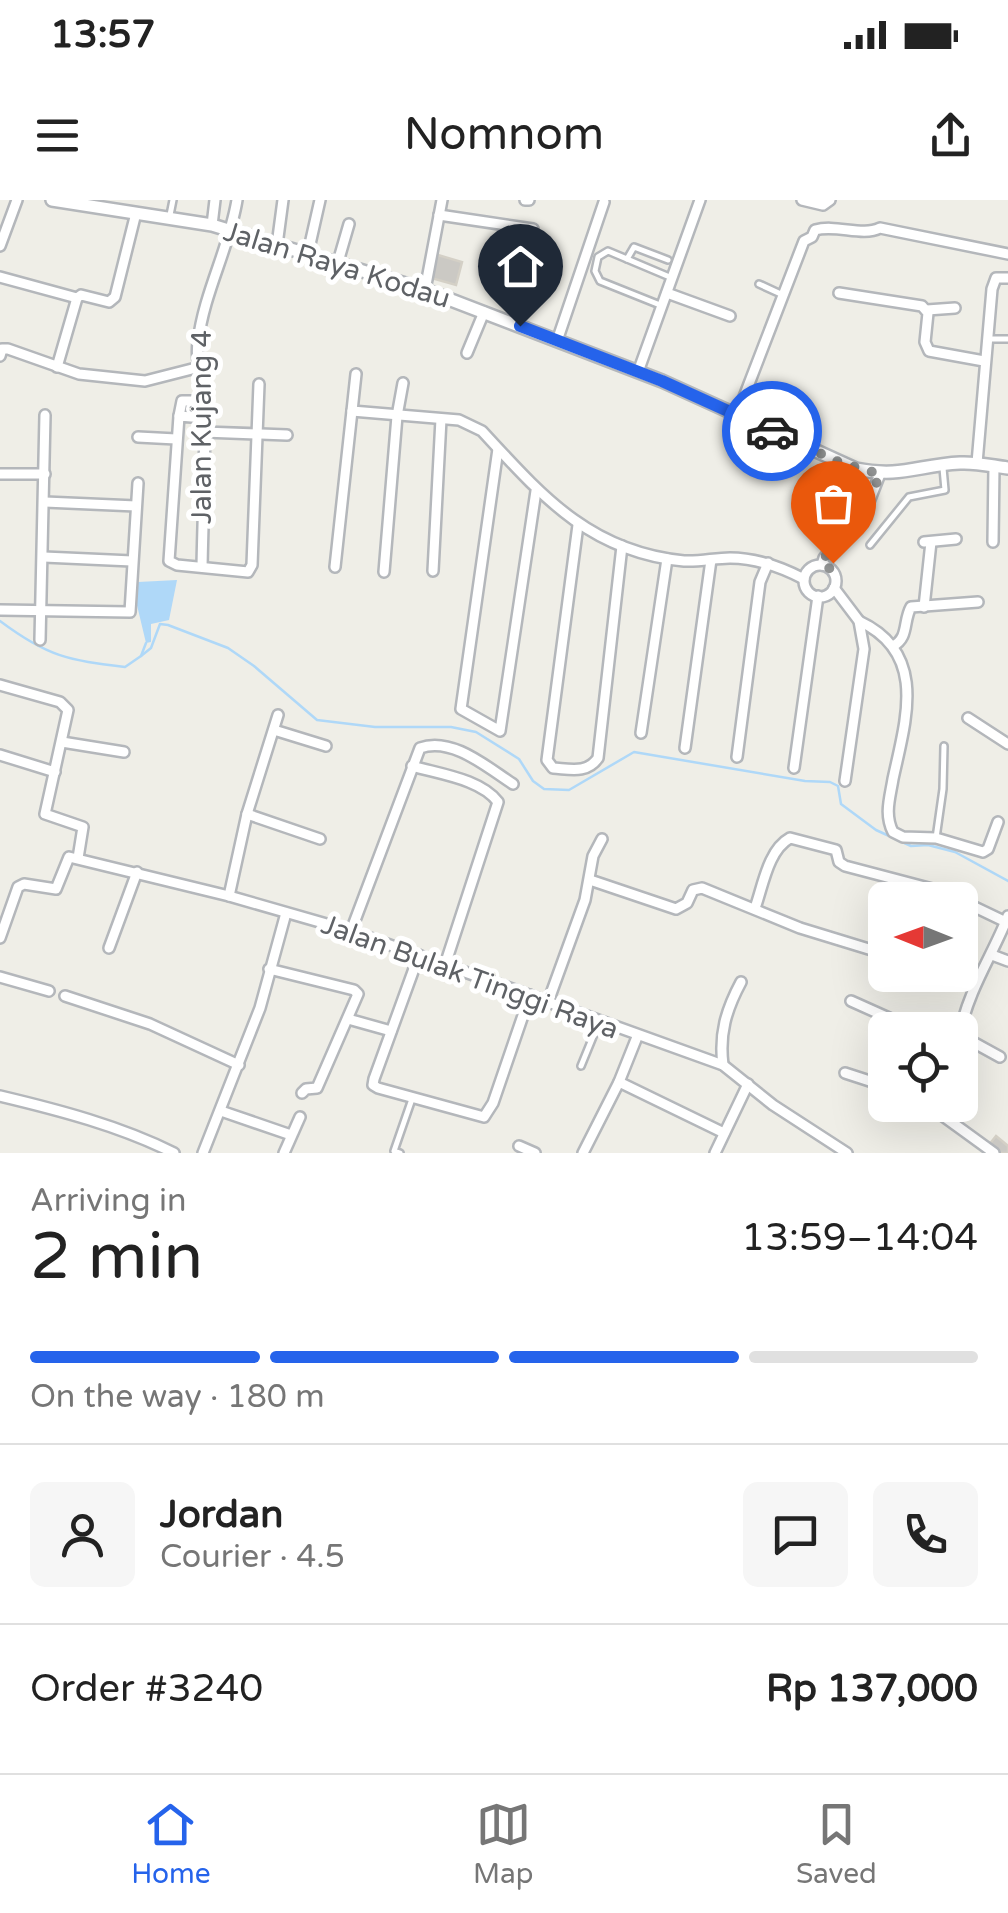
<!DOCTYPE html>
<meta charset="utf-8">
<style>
body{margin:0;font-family:"Varela Round",sans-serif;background:#f6f6f6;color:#222;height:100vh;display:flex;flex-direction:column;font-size:38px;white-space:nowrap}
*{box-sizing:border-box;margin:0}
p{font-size:32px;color:#767676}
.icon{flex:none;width:55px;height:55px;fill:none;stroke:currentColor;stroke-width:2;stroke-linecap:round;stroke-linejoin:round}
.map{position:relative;height:953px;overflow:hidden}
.side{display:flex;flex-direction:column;background:#fff;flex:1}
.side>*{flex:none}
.needle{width:65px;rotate:271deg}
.controls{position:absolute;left:868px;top:682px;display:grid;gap:20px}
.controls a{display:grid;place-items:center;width:110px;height:110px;border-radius:15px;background:#fff;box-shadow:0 10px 40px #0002;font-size:50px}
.pin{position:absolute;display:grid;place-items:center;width:85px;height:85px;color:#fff;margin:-102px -42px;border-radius:50% 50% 50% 0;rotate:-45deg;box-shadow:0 0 10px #0007}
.pin .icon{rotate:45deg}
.courier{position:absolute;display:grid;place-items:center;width:100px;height:100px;margin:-50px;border:8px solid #2563eb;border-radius:50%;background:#fff;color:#222;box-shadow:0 2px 12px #0007}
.overview em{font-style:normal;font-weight:600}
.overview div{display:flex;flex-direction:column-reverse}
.overview{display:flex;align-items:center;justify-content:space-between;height:170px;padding:0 30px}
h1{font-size:65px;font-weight:600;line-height:75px}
.bar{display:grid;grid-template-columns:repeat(4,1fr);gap:15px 10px;align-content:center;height:120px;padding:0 30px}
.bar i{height:12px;border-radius:8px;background:#e0e0e0}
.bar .active{background:#2563eb}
.bar p{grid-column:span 4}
.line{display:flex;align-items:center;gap:25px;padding:0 30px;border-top:2px solid #e0e0e0}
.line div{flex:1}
.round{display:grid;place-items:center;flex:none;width:105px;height:105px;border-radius:15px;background:#f6f6f6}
.status{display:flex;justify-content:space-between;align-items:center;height:70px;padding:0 50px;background:#fff;direction:ltr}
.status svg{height:28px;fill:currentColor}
header{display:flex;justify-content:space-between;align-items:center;height:130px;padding:0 30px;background:#fff;font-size:45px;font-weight:600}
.tab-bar{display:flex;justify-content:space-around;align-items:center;height:140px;border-top:2px solid #e0e0e0;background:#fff;font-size:28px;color:#767676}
.tab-bar a{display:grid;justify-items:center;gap:5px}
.tab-bar .active{color:#2563eb}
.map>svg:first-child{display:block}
.water{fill:#afd8f8}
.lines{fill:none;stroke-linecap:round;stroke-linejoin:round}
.stream{stroke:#afd8f8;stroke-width:2.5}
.building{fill:#cbc9c4;stroke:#d4d0c6;stroke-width:2.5}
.service-casing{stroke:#b4b7bb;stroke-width:10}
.minor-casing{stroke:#b4b7bb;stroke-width:14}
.tertiary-casing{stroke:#b4b7bb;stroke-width:16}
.service{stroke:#fff;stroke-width:5}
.minor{stroke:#fff;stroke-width:9}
.tertiary{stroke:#fff;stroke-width:11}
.done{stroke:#919393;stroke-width:10;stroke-dasharray:0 18}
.route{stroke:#2563eb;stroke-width:12}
.labels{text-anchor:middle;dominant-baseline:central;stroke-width:10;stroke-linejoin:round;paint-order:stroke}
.street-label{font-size:28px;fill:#5f6266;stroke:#fff}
</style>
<div class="status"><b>13:57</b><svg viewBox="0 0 49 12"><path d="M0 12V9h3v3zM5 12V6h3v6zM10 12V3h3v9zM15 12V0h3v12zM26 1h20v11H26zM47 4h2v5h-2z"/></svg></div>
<header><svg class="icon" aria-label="menu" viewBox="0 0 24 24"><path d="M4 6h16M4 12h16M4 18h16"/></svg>Nomnom<svg class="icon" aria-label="share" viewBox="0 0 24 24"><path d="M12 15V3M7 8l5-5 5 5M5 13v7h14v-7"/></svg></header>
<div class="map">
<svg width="1008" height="953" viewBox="0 0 1008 953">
<rect width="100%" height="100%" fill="#efeee7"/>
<!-- water -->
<path class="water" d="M 177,380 L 169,420 L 151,424 L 151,442 L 146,443 L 136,401 L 138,382 Z"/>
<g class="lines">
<!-- stream -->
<g class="stream">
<path d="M 0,421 C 48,457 68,460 125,467 L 141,456 L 146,443"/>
<path d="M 141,456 L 151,448 L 160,424 L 168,425 L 228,448 L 254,466 L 317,520 L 375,527 L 451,527 L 476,532 L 519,559 L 533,581 L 544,589 L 569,590 L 634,552 L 805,581 L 830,582 L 838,586 L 841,604 L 876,630 L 911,646 L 928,645 L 955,652 L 1008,681"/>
</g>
</g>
<!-- building -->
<g class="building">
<path d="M 438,55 L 462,62 L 456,85 L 431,78 Z"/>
<path d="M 996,936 L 1008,946 L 1008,953 L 997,953 L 988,946 Z"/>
</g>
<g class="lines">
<!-- service casing -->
<g class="service-casing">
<g id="service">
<path d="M 170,15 L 173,0"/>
<path d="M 627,59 L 634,47 L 668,60"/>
<path d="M 759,84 L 783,95"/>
<path d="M 660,105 L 600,81 L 595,71 L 598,57 L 608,51 L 672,78"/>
<path d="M 989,139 L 1008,139"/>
<path d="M 870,345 L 909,297 L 945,290 L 943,268"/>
<path d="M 936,638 L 943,589 L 944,546"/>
<path d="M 581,866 L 599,822"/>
<path d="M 400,953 L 394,951 L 412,899"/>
</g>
</g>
<!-- minor casing -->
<g class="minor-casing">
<g id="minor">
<path d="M 525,0 L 529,0"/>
<path d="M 802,0 L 823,5 L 830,0"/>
<path d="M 439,15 L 533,29"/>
<path d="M 212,25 L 215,0"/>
<path d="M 277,45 L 283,0"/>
<path d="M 0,46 L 17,0"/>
<path d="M 308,53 L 320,0"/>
<path d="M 338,62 L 349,24"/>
<path d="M 0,77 L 77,98"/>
<path d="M 425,90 L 442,0"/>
<path d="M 667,93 L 730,116"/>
<path d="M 839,93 L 922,106 L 928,113 L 925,142 L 929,151 L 984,161"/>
<path d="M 927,110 L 955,108"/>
<path d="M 557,141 L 604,2"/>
<path d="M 467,153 L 484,112"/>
<path d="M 0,156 L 2,149 L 8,149 L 79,174 L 145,181 L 196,168"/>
<path d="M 57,167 L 77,98 L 81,95 L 109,102 L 115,97 L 136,13"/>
<path d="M 638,172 L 700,0"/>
<path d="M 352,211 L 459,220 L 482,231 C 542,296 590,352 684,361 C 700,362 715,358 730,358 C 757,358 781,367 804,379"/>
<path d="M 737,215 L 804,41 L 812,37 L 815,30 C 837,24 862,37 880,28 L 1008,54"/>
<path d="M 179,216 L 182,201 L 204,201"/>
<path d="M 204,218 L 179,216 L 169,361 L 177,365 L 248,372 L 252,365 L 259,184"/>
<path d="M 204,232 L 287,235"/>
<path d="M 138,237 L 176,239"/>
<path d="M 498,249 L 461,509 L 500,531 L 536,291"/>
<path d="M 977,263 L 992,89 L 996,78 L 1008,78"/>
<path d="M 0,274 L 45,274"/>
<path d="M 45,302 L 136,306"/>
<path d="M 578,325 L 547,560 L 553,568 C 570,569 587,574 598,558 L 622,346"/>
<path d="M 924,342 L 956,339"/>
<path d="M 993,342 L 994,266"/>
<path d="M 44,357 L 132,361"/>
<path d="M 822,365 L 824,358 L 867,307 L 880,274"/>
<circle cx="820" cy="381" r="16"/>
<path d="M 202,367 C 203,312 206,258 204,203 C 204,182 195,165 198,142 C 204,92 229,49 237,0"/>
<path d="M 335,367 L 356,174"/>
<path d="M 433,371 L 441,219"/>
<path d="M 384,372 L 397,216 L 403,183"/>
<path d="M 834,388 L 859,421 L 864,449 L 845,581"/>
<path d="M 924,407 L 931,342"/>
<path d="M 0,410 L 130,412 L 138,283"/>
<path d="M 859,421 C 928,453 906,519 893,579 C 890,598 884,614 893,632 L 903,637 L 936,638 L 983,652 L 988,649 L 998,622"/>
<path d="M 40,440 L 45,215"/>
<path d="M 893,446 C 909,438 903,421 911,407 L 978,402"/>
<path d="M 0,485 L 60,502 L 68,510 L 45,614 L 83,627 L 78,658"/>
<path d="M 968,518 L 1008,544"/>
<path d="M 274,530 L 326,546"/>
<path d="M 641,533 L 667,359"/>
<path d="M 62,542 L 124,552"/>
<path d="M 685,548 L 711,360"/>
<path d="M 0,555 L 55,572"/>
<path d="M 737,557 L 760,382 L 768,363"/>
<path d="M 412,566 C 439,574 481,579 498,602 L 445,765"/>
<path d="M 794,568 L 818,396"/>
<path d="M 247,614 L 320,639"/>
<path d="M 590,680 L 676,709 L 687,703 L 693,690 L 702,688 L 800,728 L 885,754"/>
<path d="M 229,696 L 247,614 L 278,515"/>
<path d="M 960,700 L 1006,722"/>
<path d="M 755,708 C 763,686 768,650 790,638 L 836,650 L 839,662 L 845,666 L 940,691 L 960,700"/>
<path d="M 351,731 L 420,548 C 452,536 488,568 513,584"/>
<path d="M 0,738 L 18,687 L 24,684 L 56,689 L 69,657 L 229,696 L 351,731 L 723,865 L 773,905 L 847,953"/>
<path d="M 109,748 L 137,672"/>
<path d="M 419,755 L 374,879 L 373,885 L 378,888 L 484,917 L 493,903 L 530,795"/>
<path d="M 992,755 L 1008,761"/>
<path d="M 269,769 L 354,790 L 358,794 L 317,888 L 306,889 L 302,893"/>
<path d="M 947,775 L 974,784"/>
<path d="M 0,777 L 49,791"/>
<path d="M 65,796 L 150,824 L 239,865"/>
<path d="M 851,801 L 900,823 L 926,830"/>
<path d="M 548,802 L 585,700 L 593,656 L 602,639"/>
<path d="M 348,819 L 391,831"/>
<path d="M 960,832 C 969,789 992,756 1008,716"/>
<path d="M 960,835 L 1000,857"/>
<path d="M 723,865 C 719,834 726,810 741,782"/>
<path d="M 845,873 L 885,886"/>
<path d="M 619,882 L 724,933"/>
<path d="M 0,896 C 59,910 120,926 174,953"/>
<path d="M 928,905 L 994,953"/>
<path d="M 221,911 L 291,935"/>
<path d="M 519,946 L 535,953"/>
<path d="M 203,953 L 260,808 L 286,713"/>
<path d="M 284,953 L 300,917"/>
<path d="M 583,953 L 619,882 L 637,837"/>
<path d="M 715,953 L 748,884"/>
</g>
</g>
<!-- tertiary casing -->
<g class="tertiary-casing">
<path id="tertiary" d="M 52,0 L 212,25 L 425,90 L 662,181 L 856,269 C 902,278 918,265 960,263 C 976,262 992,266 1008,268"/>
</g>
<!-- service -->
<use href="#service" class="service"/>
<!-- minor -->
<use href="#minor" class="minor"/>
<!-- tertiary -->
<use href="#tertiary" class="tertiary"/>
</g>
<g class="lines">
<!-- done -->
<path class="done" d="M 772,231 L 841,263 L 880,274 L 867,307 L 824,358 L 822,365 L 831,369 L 833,363"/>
<!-- route -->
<path class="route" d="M 520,126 L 662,181 L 772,231"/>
</g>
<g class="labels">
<!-- street labels -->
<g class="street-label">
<text transform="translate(337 65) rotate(17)">Jalan Raya Kodau</text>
<text transform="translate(202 227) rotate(-90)">Jalan Kujang 4</text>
<text transform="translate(470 777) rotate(20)">Jalan Bulak Tinggi Raya</text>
</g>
</g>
</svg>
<div class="controls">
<a><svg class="needle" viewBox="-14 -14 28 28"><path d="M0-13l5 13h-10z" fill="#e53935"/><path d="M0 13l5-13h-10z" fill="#767676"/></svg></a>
<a><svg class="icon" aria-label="locate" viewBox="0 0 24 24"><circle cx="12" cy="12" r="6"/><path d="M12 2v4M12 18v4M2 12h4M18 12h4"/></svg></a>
</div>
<div class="pin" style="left:833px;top:363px;background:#ea580c"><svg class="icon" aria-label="bag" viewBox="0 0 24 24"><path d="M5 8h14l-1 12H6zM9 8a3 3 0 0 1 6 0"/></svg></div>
<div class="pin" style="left:520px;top:126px;background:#1f2937"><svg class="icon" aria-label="home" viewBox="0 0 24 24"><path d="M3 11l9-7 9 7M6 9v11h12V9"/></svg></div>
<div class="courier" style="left:772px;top:231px"><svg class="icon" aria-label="car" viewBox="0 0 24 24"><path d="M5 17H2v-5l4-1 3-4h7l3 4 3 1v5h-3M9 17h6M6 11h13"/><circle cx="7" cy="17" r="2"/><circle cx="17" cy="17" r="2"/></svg></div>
</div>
<section class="side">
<div class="overview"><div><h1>2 min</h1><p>Arriving in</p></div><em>13:59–14:04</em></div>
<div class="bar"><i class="active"></i><i class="active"></i><i class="active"></i><i></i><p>On the way · 180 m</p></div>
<div class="line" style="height:180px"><a class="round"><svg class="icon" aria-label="person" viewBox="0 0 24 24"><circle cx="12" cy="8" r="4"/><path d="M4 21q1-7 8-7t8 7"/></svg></a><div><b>Jordan</b><p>Courier · 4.5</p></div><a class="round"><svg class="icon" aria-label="chat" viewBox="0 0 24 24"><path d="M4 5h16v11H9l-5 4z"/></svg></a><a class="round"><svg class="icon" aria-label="phone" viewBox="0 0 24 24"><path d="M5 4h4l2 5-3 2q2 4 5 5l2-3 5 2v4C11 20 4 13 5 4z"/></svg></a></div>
<div class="line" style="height:130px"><div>Order #3240</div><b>Rp 137,000</b></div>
</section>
<nav class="tab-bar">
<a class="active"><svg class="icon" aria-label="home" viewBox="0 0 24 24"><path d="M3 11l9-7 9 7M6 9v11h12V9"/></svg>Home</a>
<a><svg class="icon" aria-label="map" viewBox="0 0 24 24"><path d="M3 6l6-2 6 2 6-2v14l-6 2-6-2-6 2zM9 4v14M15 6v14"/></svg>Map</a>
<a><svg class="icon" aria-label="saved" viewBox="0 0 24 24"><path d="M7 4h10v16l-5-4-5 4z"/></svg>Saved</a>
</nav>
